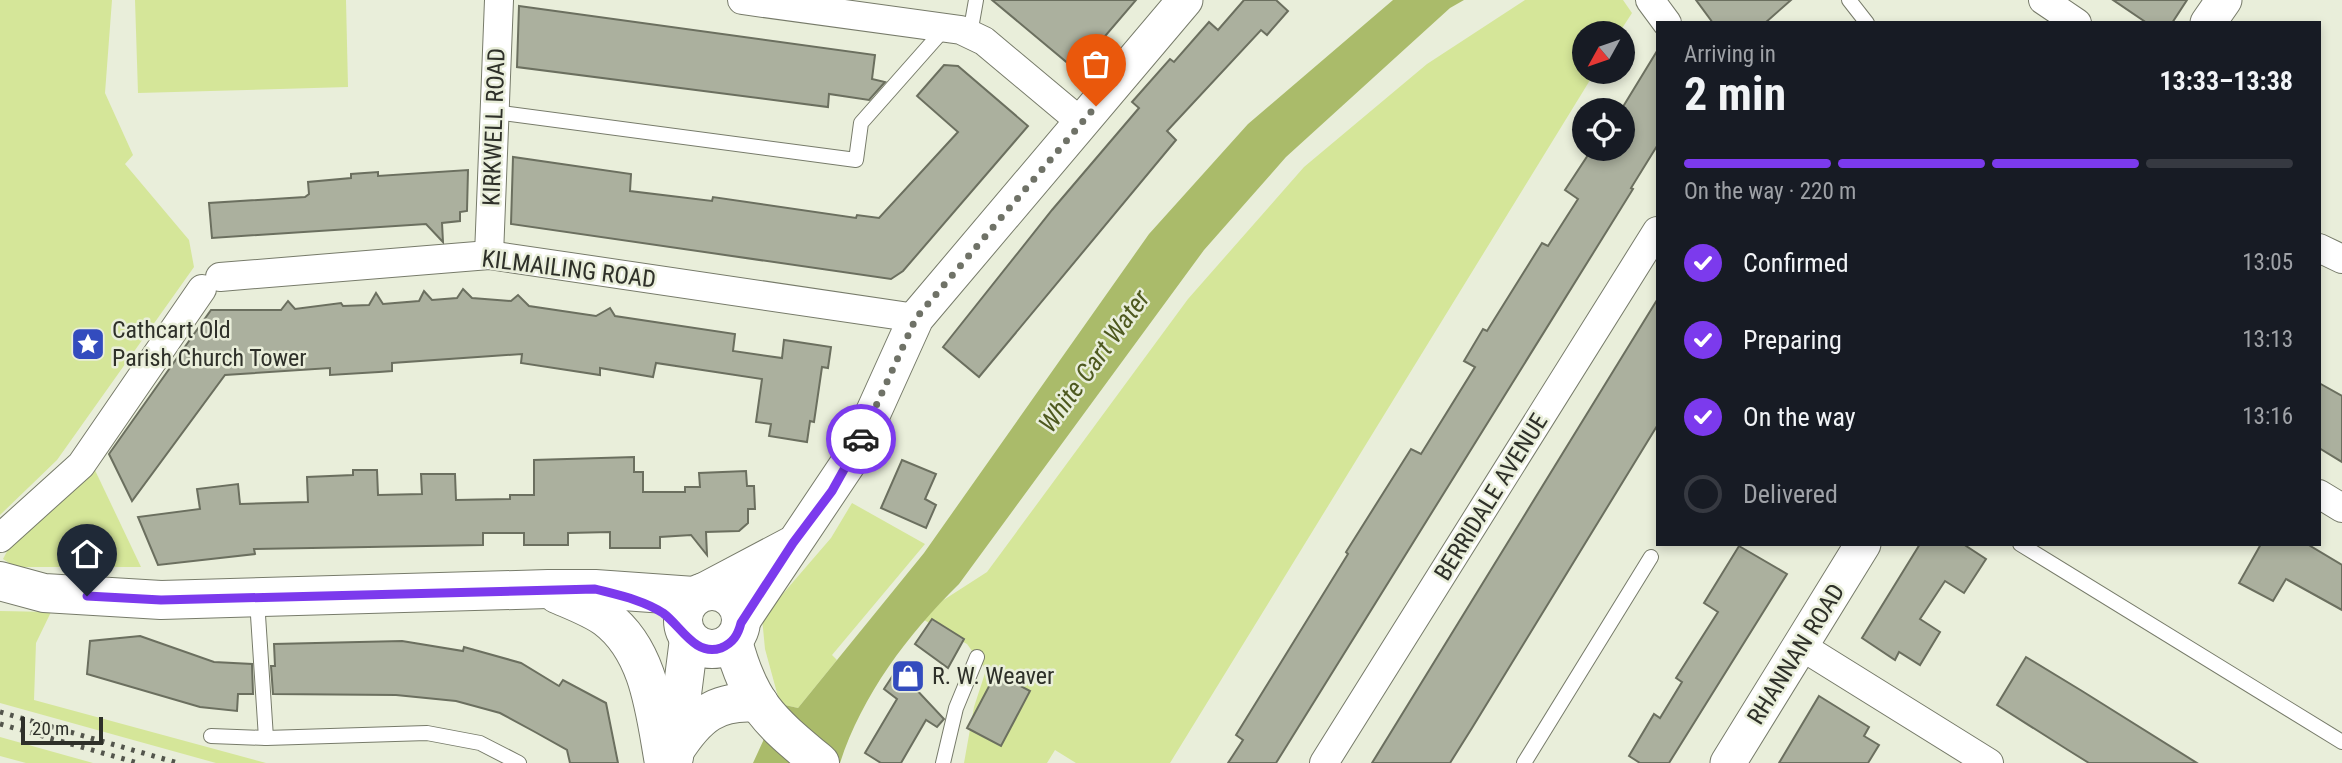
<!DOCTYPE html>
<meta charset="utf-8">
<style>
body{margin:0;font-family:"Roboto Condensed",sans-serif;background:#242831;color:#f1f3f6;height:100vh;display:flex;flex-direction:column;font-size:26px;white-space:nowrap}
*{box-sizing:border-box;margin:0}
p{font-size:23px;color:#9ea1a6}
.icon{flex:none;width:38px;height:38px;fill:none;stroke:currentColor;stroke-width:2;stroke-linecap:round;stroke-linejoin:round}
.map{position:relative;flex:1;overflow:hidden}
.drawer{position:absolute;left:1656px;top:21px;width:665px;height:525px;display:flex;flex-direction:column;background:#171b24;border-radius:0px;box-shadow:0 4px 10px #0003}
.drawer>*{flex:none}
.needle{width:46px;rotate:230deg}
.tools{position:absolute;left:1572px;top:21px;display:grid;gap:14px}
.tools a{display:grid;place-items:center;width:63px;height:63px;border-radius:50%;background:#171b24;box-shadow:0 4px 10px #0003;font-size:35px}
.scale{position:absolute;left:21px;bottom:18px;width:82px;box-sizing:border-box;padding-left:7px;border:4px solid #2e3029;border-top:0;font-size:19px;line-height:24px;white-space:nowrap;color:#2e3029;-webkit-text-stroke:5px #e9eeda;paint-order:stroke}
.pin{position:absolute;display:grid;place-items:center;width:60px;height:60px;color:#fff;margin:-72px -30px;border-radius:50% 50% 50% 0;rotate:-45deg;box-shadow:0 0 7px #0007}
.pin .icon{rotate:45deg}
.courier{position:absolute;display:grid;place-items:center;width:70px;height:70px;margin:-35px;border:5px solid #7c3aed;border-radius:50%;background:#fff;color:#222;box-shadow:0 2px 9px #0007}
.summary em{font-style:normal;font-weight:700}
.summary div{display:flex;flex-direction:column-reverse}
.summary{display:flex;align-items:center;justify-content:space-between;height:119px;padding:0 28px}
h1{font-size:46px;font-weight:700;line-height:52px}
.bar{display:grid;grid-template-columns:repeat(4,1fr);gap:10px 7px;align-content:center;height:84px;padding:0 28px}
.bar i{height:9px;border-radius:5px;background:#363941}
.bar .current{background:#7c3aed}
.bar p{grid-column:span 4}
ol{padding:0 28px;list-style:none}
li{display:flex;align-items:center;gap:21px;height:77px}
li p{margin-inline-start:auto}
li .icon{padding:7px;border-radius:50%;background:#7c3aed;color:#fff;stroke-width:4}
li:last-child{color:#9ea1a6}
li i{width:38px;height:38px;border:4px solid #363941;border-radius:50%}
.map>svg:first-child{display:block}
.green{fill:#d5e699}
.water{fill:#aabb6a}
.building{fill:#abb09e;stroke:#6b6f5f;stroke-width:2}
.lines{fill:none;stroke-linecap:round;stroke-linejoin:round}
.service-casing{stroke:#777b6a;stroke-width:16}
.minor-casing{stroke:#777b6a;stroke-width:30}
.tertiary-casing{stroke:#777b6a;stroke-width:37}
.secondary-casing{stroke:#777b6a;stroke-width:40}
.service{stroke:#fff;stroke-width:14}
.minor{stroke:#fff;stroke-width:28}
.tertiary{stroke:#fff;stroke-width:35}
.secondary{stroke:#fff;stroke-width:38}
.rail{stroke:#53554c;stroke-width:5;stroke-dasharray:3.5 7;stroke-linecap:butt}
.done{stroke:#6f7267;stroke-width:7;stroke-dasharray:0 12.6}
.route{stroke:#7c3aed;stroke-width:9}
.labels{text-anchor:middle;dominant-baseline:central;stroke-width:5;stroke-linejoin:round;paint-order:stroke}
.street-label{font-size:24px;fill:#2e3029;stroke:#e9eeda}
.poi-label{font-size:24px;fill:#2e3029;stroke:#e9eeda;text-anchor:start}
.water-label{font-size:26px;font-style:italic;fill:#4e591f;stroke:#e9eeda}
</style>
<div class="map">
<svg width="2342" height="763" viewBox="0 0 2342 763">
<rect width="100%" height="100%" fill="#e9eeda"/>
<!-- green -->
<g class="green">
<path d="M 0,0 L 112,0 L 105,93 L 133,155 L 125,164 L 189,240 L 194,267 L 57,460 L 0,515 Z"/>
<path d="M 135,0 L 346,0 L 348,87 L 138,93 Z"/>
<path d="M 1525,0 L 1623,0 L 1632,13 L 1619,33 L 1584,33 L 1584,72 L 1595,72 L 1170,763 L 1076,763 L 1055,750 L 1047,763 L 964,763 L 974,707 L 986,670 L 967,644 L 924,620 L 942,601 L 987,572 L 1188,299 L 1304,167 L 1427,64 Z"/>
<path d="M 93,466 L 141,567 L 15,567 L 3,559 L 13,540 Z"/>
<path d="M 852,503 L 925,544 L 832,655 L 837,660 L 798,708 L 780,704 L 765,649 L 762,618 L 831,538 Z"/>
<path d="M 0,611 L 51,612 L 36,643 L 34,700 L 266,763 L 216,763 L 0,703 Z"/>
<path d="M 0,737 L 93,763 L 26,763 L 0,756 Z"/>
</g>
<!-- water -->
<path class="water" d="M 1393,0 L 1464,0 L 1450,8 L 1286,157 L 1204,250 L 959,584 C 908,634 862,695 840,763 L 753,763 L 780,704 L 798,708 L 924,553 L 1149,234 L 1248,124 Z"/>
<!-- building -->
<g class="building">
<path d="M 992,0 L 1136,0 L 1076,70 Z"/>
<path d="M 1244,0 L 1276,0 L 1288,11 L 1267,35 L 1261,30 L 1167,131 L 1176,140 L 979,377 L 943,347 L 1052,210 L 1139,108 L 1132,102 L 1170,59 L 1174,62 L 1209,22 L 1218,30 Z"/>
<path d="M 1696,0 L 1791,0 L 1765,23 L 1713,23 Z"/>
<path d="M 2113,0 L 2187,0 L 2172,23 L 2147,23 Z"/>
<path d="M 519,6 L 875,55 L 872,79 L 885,82 L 869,100 L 829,94 L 828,107 L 517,67 Z"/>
<path d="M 1657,51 L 1657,146 L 1631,188 L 1633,189 L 1276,763 L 1228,763 L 1243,740 L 1236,735 L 1348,554 L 1346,552 L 1411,449 L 1421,454 L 1475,367 L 1464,361 L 1483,329 L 1487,331 L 1542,243 L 1548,246 L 1578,199 L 1565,190 L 1592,149 L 1622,149 L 1621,110 Z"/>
<path d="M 944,65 L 958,66 L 1028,126 L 903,271 L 891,279 L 511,224 L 513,157 L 631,174 L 630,191 L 712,201 L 713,197 L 856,218 L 857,215 L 879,218 L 958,132 L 917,96 Z"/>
<path d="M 468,170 L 467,211 L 460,212 L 460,221 L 442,223 L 443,242 L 426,224 L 212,238 L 209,203 L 305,197 L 309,194 L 308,182 L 351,178 L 351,174 L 378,172 L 378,176 Z"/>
<path d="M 463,289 L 472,298 L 511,301 L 518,295 L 529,306 L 596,316 L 610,308 L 615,316 L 735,334 L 733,351 L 782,358 L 784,340 L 831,347 L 828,368 L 822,367 L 814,422 L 810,421 L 807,442 L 769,436 L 771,424 L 756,422 L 762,379 L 656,363 L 653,377 L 600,368 L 600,375 L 521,363 L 522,354 L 392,363 L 392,371 L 379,372 L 330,375 L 330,368 L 225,375 L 132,501 L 109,454 L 211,310 L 281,310 L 288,301 L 295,309 L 341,303 L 343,306 L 369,305 L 376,293 L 383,304 L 419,301 L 424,291 L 432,300 L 457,298 Z"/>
<path d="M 1657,300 L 1657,426 L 1472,728 L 1450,763 L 1372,763 Z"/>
<path d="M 2319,383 L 2342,396 L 2342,462 L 2319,448 Z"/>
<path d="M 634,457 L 634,472 L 643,472 L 643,492 L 685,492 L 685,487 L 700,487 L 699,473 L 746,471 L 747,486 L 754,486 L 755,509 L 748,509 L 748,523 L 739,531 L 706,532 L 707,555 L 691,535 L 660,537 L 660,548 L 610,548 L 610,532 L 568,533 L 568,545 L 524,545 L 524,533 L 483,533 L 483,545 L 254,549 L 255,554 L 158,565 L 138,517 L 200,509 L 197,489 L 238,484 L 240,504 L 308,502 L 307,477 L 353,475 L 353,470 L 377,470 L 378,495 L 422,494 L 421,474 L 455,474 L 456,500 L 510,499 L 510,495 L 534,495 L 534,460 Z"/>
<path d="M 902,460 L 936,474 L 925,499 L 936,505 L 926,528 L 881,508 Z"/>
<path d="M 1920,544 L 1963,544 L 1986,559 L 1964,593 L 1945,581 L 1920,619 L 1940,632 L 1920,665 L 1899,652 L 1895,660 L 1862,638 Z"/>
<path d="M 2261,544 L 2307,544 L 2342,565 L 2342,610 L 2286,579 L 2273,601 L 2239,583 Z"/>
<path d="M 1739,546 L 1787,574 L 1669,763 L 1640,763 L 1629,756 L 1654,714 L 1660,718 L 1682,682 L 1676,678 L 1718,612 L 1704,603 Z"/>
<path d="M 932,619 L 964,639 L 948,668 L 915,644 Z"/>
<path d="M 140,636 L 214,662 L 252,664 L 253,694 L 238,694 L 237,711 L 200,707 L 87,674 L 90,641 Z"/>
<path d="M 402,641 L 463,651 L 464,647 L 521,663 L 559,686 L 563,680 L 606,703 L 618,763 L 570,763 L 567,750 L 535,732 L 500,713 L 456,701 L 396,695 L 273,694 L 271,666 L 275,666 L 274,644 Z"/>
<path d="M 2026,657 L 2082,691 L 2197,763 L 2089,763 L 2068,750 L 1997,705 Z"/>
<path d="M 897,669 L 944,719 L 937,727 L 926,720 L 901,763 L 881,763 L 865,753 L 897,699 L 884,689 Z"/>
<path d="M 996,673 L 1030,691 L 1001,746 L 967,728 Z"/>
<path d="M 1819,696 L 1869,727 L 1864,736 L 1879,745 L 1868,763 L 1779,763 Z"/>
</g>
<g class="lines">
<!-- service casing -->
<g class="service-casing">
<g id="service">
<path d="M 1849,0 L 1867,23"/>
<path d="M 970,34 L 976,0"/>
<path d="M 495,112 L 856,160 L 861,123 L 945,28"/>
<path d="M 2020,544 L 2342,742"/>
<path d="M 257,600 L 266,738"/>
<path d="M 211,736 L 266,738 L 427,733 L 480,743 L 519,763"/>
<path d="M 943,763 L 956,708 L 977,657"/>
<path d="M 1524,763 L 1651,557"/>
</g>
</g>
<!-- minor casing -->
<g class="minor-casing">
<g id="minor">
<path d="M 742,0 L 961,30 L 984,41 L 1082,123"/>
<path d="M 1650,0 L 1667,23"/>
<path d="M 2043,0 L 2077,23"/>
<path d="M 2319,248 L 2342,259"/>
<path d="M 489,255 L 499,0"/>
<path d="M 220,277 L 489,255 L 916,318"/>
<path d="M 2319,494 L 2342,508"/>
<path d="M 0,538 L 81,465 L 202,289"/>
<path d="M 1801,646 L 1989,763"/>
<path d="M 1324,763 L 1657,231"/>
</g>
</g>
<!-- tertiary casing -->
<g class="tertiary-casing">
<g id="tertiary">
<path d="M 2208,23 L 2224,0"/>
<path d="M 703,591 L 790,545"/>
<path d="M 741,623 L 855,453 L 916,318 L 1185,0"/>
<path d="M 1728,763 L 1863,544"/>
</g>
</g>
<!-- secondary casing -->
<g class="secondary-casing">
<g id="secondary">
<path d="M 0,581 L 44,593 L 161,600 L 548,589 L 595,589 L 694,596"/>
<circle cx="712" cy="620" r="29"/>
<path d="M 557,594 C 573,601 592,608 606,618 C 650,651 655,713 664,763"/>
<path d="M 733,641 C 750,706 771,722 820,763"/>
<path d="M 675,750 C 697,716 716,699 759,703"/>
<path d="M 674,757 L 689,639"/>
</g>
</g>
<!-- service -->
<use href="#service" class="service"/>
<!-- minor -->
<use href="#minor" class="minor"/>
<!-- tertiary -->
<use href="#tertiary" class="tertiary"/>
<!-- secondary -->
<use href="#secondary" class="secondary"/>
<!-- rail -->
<g class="rail">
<path d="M 0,712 L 178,763"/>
<path d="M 0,724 L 138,763"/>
</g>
</g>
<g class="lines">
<!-- done -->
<path class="done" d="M 861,439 L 916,318 L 1096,106"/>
<!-- route -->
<path class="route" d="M 87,596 L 161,600 L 595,589 C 618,595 643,600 663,613 C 681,626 695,657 721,648 C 733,643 738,635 741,623 L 793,543 L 832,491 L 861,439"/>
</g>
<!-- icons -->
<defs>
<g id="sight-square" transform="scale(1.75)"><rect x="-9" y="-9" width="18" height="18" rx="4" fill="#334cbe" stroke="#e9eeda"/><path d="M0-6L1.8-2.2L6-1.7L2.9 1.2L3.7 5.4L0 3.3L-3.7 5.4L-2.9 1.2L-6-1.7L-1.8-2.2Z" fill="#fff"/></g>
<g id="shop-square" transform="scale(1.75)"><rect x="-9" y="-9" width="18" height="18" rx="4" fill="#334cbe" stroke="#e9eeda"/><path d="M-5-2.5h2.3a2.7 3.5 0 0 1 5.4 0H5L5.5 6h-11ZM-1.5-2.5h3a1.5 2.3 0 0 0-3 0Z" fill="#fff"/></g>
</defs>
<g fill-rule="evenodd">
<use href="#sight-square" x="88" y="344"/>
<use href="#shop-square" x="908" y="676"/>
</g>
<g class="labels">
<!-- street labels -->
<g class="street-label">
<text transform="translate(494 127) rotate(-88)">KIRKWELL ROAD</text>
<text transform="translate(569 269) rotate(7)">KILMAILING ROAD</text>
<text transform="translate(1491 497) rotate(-58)">BERRIDALE AVENUE</text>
<text transform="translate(1796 654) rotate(-58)">RHANNAN ROAD</text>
</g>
<!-- poi labels -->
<g class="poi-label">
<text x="112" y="330">Cathcart Old<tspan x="112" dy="28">Parish Church Tower</tspan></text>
<text x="932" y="676">R. W. Weaver</text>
</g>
<!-- water labels -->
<g class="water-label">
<text transform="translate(1094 361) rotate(-54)">White Cart Water</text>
</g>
</g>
</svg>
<div class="tools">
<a><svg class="needle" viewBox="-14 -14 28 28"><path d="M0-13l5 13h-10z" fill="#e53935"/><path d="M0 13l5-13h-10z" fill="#9ea1a6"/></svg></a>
<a><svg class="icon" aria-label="locate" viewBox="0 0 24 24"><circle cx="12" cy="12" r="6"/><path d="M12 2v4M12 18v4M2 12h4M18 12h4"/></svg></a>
</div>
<div class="scale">20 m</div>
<div class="pin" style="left:1096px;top:106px;background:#ea580c"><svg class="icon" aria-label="bag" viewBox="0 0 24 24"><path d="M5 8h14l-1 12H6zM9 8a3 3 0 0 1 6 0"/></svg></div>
<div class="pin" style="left:87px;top:596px;background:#1f2937"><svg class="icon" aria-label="home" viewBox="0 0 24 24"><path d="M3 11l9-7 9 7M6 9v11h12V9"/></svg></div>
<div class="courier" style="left:861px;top:439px"><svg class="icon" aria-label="car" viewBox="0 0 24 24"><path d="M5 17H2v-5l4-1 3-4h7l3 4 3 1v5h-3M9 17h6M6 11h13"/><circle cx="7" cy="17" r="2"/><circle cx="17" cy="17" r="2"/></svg></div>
<section class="drawer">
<div class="summary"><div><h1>2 min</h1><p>Arriving in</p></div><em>13:33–13:38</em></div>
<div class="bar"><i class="current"></i><i class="current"></i><i class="current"></i><i></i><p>On the way · 220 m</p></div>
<ol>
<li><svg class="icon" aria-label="check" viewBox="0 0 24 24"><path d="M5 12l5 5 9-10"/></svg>Confirmed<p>13:05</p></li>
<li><svg class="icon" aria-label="check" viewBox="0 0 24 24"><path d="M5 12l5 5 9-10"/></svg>Preparing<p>13:13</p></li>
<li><svg class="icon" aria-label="check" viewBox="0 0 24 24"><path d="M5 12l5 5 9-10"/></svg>On the way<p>13:16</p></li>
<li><i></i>Delivered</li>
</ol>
</section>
</div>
